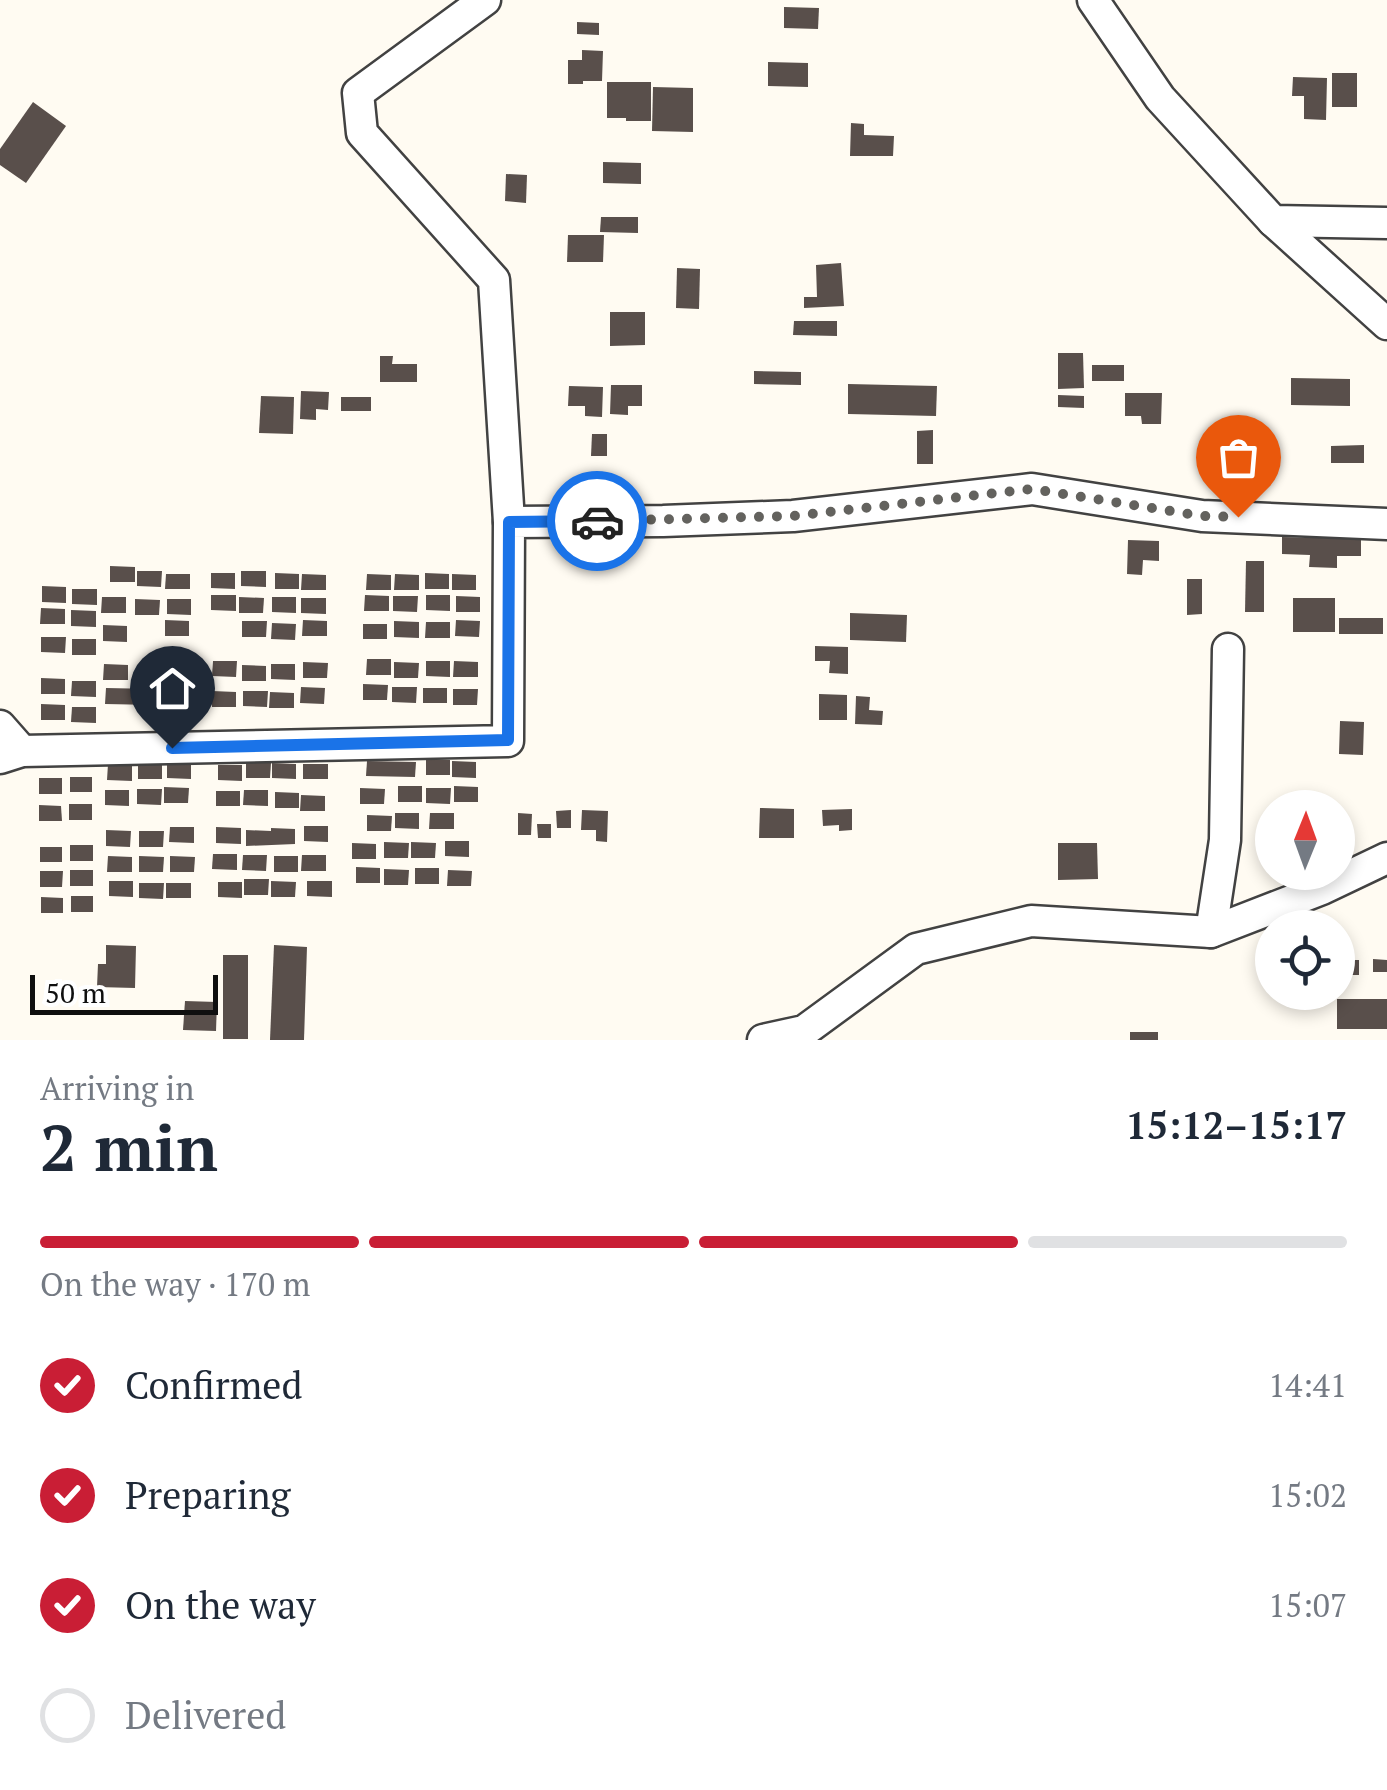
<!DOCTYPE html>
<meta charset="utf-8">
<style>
body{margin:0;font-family:"PT Serif",serif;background:#f2f2f3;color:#1f2937;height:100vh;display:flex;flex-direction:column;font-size:38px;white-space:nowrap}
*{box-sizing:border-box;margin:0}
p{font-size:32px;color:#747a83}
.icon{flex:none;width:55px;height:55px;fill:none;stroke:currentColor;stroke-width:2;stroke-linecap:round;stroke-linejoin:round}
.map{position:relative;height:1040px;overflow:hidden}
.side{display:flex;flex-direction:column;background:#fff;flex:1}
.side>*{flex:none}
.needle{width:65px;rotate:1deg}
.fabs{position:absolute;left:1255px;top:790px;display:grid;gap:20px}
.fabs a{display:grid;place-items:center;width:100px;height:100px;border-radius:50%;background:#fff;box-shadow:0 5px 15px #0003;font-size:50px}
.scale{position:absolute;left:30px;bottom:25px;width:188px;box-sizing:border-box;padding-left:10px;border:5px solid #0f0f0f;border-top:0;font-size:28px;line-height:35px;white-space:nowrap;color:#0f0f0f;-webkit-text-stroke:8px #fff;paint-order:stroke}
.pin{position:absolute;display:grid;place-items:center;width:85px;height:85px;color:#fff;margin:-102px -42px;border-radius:50% 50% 50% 0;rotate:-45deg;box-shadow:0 0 10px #0007}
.pin .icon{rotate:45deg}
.courier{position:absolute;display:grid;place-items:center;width:100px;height:100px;margin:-50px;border:8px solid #1a73e8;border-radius:50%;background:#fff;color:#222;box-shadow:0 2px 12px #0007}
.summary em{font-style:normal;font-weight:700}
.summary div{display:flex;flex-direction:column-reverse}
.summary{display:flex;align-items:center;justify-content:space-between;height:170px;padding:0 40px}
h1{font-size:65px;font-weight:700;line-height:75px}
.bar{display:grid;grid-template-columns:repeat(4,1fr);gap:15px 10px;align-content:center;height:120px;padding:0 40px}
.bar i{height:12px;border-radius:8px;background:#e0e1e3}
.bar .selected{background:#c91e35}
.bar p{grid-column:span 4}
ol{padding:0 40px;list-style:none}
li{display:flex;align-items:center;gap:30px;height:110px}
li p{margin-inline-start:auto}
li .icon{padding:10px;border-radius:50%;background:#c91e35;color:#fff;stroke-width:4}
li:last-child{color:#747a83}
li i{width:55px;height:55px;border:5px solid #e0e1e3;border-radius:50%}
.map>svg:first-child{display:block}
.building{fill:#594f4b}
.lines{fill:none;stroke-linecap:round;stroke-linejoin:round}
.minor-casing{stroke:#424242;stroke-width:35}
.minor{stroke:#fff;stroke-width:30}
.done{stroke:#63625e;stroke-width:10;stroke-dasharray:0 18}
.route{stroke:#1a73e8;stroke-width:12}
</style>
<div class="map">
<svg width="1387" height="1040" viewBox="0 0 1387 1040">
<rect width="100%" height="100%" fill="#fffbf2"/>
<!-- building -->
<g class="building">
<path d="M 784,7 L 819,8 L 818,29 L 784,28 Z"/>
<path d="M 577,22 L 599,23 L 599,35 L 577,34 Z"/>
<path d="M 582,50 L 603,51 L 602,81 L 583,81 L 583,84 L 568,84 L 568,60 L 582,60 Z"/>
<path d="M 768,62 L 808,63 L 808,87 L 768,86 Z"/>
<rect x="1332" y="73" width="25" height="34"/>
<path d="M 1293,77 L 1327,78 L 1326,120 L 1304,119 L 1304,96 L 1292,96 Z"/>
<path d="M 607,82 L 651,82 L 651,121 L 626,121 L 626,118 L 607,118 Z"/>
<path d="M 653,87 L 693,88 L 693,132 L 652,131 Z"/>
<path d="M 33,102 L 66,126 L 26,183 L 0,165 L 0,149 Z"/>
<path d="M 851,123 L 864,124 L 864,135 L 894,136 L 893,156 L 850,156 Z"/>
<path d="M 603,162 L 641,163 L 641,184 L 603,183 Z"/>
<path d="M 506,174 L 527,175 L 526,203 L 505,201 Z"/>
<path d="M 601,217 L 638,217 L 638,233 L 600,232 Z"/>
<path d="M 568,235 L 604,235 L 603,262 L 567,262 Z"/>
<path d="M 841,263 L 844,306 L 804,308 L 804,297 L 817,297 L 816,265 Z"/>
<path d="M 677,268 L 700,269 L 699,309 L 676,308 Z"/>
<path d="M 610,312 L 645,312 L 645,345 L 610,346 Z"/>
<path d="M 794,321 L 837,321 L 837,336 L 793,335 Z"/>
<path d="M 1058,353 L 1083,353 L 1084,388 L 1058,389 Z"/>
<path d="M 380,356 L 393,356 L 392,364 L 417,364 L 417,382 L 380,382 Z"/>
<rect x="1092" y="365" width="32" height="16"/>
<path d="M 754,371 L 801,372 L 801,385 L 754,384 Z"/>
<path d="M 1291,378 L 1350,379 L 1350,406 L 1291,405 Z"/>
<path d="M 848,384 L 937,386 L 936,416 L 848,414 Z"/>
<path d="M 611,385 L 642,385 L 642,406 L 628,406 L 628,415 L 610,414 Z"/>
<path d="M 569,386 L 603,387 L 602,417 L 585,416 L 585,406 L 568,406 Z"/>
<path d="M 301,391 L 329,392 L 328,410 L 316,409 L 316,420 L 300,419 Z"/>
<path d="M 1125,393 L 1162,393 L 1161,424 L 1142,424 L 1141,416 L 1125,416 Z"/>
<path d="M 1058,395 L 1084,396 L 1084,408 L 1058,407 Z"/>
<path d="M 261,396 L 294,397 L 293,434 L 259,433 Z"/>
<rect x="341" y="397" width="30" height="14"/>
<path d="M 933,430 L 933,464 L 917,464 L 917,431 Z"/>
<path d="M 592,434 L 607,434 L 607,456 L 591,456 Z"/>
<path d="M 1364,445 L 1364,463 L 1331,463 L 1331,446 Z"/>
<path d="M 1282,537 L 1361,539 L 1361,556 L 1337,556 L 1337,568 L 1309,567 L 1310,555 L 1282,554 Z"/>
<path d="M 1128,540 L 1159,541 L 1159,561 L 1143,560 L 1142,575 L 1127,574 Z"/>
<path d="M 1246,561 L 1264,561 L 1264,612 L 1245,612 Z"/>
<path d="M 110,566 L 135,567 L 135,582 L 110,582 Z"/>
<path d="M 137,571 L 162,571 L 161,587 L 137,586 Z"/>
<path d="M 241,571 L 266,571 L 266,587 L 241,586 Z"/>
<path d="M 211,573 L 235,573 L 235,589 L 211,588 Z"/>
<path d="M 275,573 L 299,574 L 299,589 L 275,589 Z"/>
<path d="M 425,573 L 449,574 L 449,589 L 425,589 Z"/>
<path d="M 166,574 L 190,574 L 190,589 L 165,589 Z"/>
<path d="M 302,574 L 326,575 L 326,590 L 301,590 Z"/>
<path d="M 367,574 L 391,575 L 391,590 L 366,590 Z"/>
<path d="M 395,574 L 419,575 L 419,590 L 394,590 Z"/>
<path d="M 452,574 L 476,575 L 476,590 L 452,590 Z"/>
<path d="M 1187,579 L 1202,579 L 1202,614 L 1187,615 Z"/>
<path d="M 42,586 L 66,587 L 66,603 L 42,602 Z"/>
<path d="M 72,589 L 97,589 L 97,605 L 72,604 Z"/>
<path d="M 211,595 L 236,595 L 236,611 L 211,610 Z"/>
<path d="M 365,595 L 389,596 L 389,611 L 364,611 Z"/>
<path d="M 426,595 L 450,595 L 450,611 L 426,610 Z"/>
<path d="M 393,596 L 418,596 L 417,612 L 393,611 Z"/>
<path d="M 456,596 L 480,597 L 480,612 L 456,612 Z"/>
<path d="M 102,597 L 126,597 L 126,613 L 101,613 Z"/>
<path d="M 239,597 L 264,598 L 263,613 L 239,613 Z"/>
<path d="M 272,597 L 296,597 L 296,613 L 272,612 Z"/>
<path d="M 301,598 L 326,598 L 326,614 L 301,613 Z"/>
<rect x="1293" y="598" width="42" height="34"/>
<path d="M 135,599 L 160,600 L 159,615 L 135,615 Z"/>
<path d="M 167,599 L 191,599 L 191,615 L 167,614 Z"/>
<path d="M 41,608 L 65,609 L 65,624 L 40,624 Z"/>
<path d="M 71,610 L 96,611 L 96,627 L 71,626 Z"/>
<path d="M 850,613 L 907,615 L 906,642 L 850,640 Z"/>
<rect x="1339" y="618" width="44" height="16"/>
<path d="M 165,620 L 189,621 L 189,636 L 165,636 Z"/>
<path d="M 303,620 L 327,621 L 327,636 L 302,636 Z"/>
<path d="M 456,620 L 480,621 L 479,637 L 455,636 Z"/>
<path d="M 242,621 L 267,621 L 266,637 L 242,637 Z"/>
<path d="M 394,621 L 419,622 L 419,638 L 394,637 Z"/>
<path d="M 426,622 L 450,622 L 450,638 L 425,638 Z"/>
<path d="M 272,623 L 296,624 L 295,640 L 271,639 Z"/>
<rect x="363" y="624" width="24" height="15"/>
<path d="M 103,625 L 127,626 L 127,642 L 103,641 Z"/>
<path d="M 41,637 L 66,637 L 65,653 L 41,652 Z"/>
<rect x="72" y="639" width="24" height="16"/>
<path d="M 815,646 L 848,647 L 848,674 L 829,673 L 830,661 L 815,661 Z"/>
<path d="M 367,659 L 391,659 L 391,675 L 366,675 Z"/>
<path d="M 213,661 L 237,661 L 236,677 L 212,676 Z"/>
<path d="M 426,661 L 450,661 L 450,677 L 426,676 Z"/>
<path d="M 454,661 L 478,662 L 478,677 L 453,677 Z"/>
<path d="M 303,662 L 328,663 L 327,678 L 303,678 Z"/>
<path d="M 394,662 L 419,663 L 418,678 L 394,678 Z"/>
<path d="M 179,663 L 204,664 L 203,679 L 179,679 Z"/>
<path d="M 104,664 L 128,665 L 128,680 L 103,680 Z"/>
<path d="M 143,664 L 167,665 L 167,680 L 143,680 Z"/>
<path d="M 271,664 L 295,664 L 295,680 L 271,679 Z"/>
<path d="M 242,665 L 266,666 L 266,681 L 242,681 Z"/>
<path d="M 41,678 L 65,679 L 65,694 L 41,694 Z"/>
<path d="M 72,681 L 96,681 L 96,697 L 71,696 Z"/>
<path d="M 363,684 L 388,685 L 387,700 L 363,700 Z"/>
<path d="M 168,687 L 192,688 L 192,703 L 167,703 Z"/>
<path d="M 301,687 L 325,688 L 324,704 L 300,703 Z"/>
<path d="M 392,687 L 417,687 L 416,703 L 392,702 Z"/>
<path d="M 106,688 L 155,689 L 155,705 L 105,704 Z"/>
<rect x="423" y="688" width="24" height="15"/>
<path d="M 453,689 L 478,689 L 477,705 L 453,705 Z"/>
<path d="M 212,691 L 236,692 L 236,707 L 212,707 Z"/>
<path d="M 243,691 L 268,691 L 267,707 L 243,706 Z"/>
<path d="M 270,692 L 294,693 L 294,708 L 269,708 Z"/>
<path d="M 819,694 L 847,695 L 847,720 L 819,720 Z"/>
<path d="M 856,696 L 870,697 L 869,710 L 883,711 L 882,725 L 855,724 Z"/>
<path d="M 41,704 L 65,705 L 65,720 L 41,720 Z"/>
<path d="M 72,707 L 96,707 L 96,723 L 71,722 Z"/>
<path d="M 1340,721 L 1364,722 L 1363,755 L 1339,754 Z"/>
<path d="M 426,759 L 450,760 L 450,775 L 426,775 Z"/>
<path d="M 367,761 L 416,762 L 415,777 L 366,776 Z"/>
<path d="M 452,761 L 476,762 L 476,778 L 452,777 Z"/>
<rect x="138" y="763" width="24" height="16"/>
<path d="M 167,763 L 191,763 L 191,779 L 167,778 Z"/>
<path d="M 246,763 L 271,763 L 270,778 L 246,778 Z"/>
<path d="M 272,763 L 296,764 L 296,779 L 272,778 Z"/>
<path d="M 108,764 L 132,765 L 132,781 L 107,780 Z"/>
<rect x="303" y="764" width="25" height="15"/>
<path d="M 218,765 L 242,765 L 242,781 L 218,780 Z"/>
<rect x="70" y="777" width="22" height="15"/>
<rect x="39" y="778" width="23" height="16"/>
<rect x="398" y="786" width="24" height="16"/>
<path d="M 454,786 L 478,787 L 478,802 L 454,802 Z"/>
<path d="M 164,787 L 189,788 L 188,803 L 164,803 Z"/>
<path d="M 360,788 L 385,789 L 384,804 L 360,804 Z"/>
<path d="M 426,788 L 451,788 L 450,804 L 426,803 Z"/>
<path d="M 137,789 L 162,789 L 161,805 L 137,804 Z"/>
<path d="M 105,790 L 129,790 L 129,806 L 105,805 Z"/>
<path d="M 244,790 L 268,790 L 268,806 L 243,805 Z"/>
<rect x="216" y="791" width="24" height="15"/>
<path d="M 275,792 L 299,793 L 299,808 L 275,808 Z"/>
<path d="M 301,795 L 325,796 L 325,811 L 300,811 Z"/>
<rect x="69" y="804" width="23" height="16"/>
<path d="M 39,805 L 61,806 L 62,821 L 39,821 Z"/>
<path d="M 760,808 L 794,809 L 794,838 L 759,838 Z"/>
<path d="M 852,809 L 852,830 L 839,831 L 839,825 L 823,826 L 822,810 Z"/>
<path d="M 571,810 L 571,828 L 557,828 L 556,811 Z"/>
<path d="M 582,810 L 608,811 L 607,842 L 596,841 L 596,830 L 581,830 Z"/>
<path d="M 395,813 L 419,813 L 419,829 L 395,828 Z"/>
<path d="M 430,813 L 454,813 L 454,829 L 429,829 Z"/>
<path d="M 518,813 L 532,814 L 531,835 L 518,835 Z"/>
<path d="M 367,815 L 392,816 L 391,831 L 367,831 Z"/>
<path d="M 537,824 L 551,824 L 551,838 L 538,838 Z"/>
<path d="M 304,826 L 328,826 L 328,842 L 304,841 Z"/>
<path d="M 170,827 L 194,827 L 194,843 L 169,842 Z"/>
<path d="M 216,827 L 241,828 L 241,844 L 216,843 Z"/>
<path d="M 271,828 L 295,829 L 295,844 L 246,846 L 246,830 L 271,831 Z"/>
<path d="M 106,830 L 131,831 L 130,847 L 106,846 Z"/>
<path d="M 139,831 L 164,831 L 163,847 L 139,847 Z"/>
<path d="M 445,841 L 469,841 L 469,857 L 445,856 Z"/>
<path d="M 384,842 L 409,843 L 408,858 L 384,858 Z"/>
<path d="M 411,842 L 436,843 L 435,858 L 411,858 Z"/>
<path d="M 352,843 L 376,844 L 376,859 L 352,859 Z"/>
<path d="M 1058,843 L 1097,843 L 1098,879 L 1058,880 Z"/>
<rect x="70" y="845" width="23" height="16"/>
<rect x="40" y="847" width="22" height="15"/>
<path d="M 213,854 L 237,854 L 237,870 L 212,869 Z"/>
<path d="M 243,855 L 267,855 L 266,871 L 242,870 Z"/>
<path d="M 302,855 L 326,855 L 326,871 L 301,871 Z"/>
<path d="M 108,856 L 132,857 L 132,872 L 107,872 Z"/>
<path d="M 139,856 L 164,857 L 163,872 L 139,872 Z"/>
<path d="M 170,856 L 195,857 L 194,872 L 170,872 Z"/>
<rect x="274" y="856" width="24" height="16"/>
<path d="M 356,867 L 380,868 L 380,883 L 356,883 Z"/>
<rect x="415" y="868" width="24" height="16"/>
<path d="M 384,869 L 409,870 L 408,885 L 384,885 Z"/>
<rect x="70" y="870" width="23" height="16"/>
<path d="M 448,870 L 472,871 L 471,886 L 447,886 Z"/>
<path d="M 40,871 L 63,871 L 62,887 L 40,887 Z"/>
<path d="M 244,879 L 269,879 L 268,895 L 244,895 Z"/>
<path d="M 109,881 L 133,881 L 133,897 L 109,896 Z"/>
<path d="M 271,881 L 296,882 L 295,897 L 271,897 Z"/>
<path d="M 307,881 L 332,881 L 332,897 L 307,896 Z"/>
<path d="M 218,882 L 242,882 L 242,898 L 218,897 Z"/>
<path d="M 139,883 L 164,883 L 163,899 L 139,898 Z"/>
<rect x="166" y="883" width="25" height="15"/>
<rect x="71" y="896" width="22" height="16"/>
<path d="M 41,897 L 63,898 L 63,913 L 41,913 Z"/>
<path d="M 106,945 L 136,946 L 135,988 L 97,987 L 98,964 L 106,964 Z"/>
<path d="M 274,945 L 307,947 L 304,1040 L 270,1040 Z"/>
<rect x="223" y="955" width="25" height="84"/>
<path d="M 1373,959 L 1387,960 L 1387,972 L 1373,972 Z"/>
<rect x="1338" y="960" width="21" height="15"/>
<rect x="1337" y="999" width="50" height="30"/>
<path d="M 185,1001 L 217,1002 L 216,1031 L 183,1030 Z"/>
<rect x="1130" y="1032" width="28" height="8"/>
</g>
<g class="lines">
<!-- minor casing -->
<g class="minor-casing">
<g id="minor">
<path d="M 485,0 L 358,93 L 362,133 L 494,280 L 509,522"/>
<path d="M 1093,0 L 1160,98 L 1273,221 L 1387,223"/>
<path d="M 1273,221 L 1387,324"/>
<path d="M 0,726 L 22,751"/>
<path d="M 0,758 L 22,751 L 508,741 L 509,522 L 663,521 L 793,516 L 1032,489 L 1202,516 L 1387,524"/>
<path d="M 1211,932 L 1225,840 L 1228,649"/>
<path d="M 763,1040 L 804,1031 L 916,949 L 1031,921 L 1211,932 L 1322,889 L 1387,858"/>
</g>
</g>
<!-- minor -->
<use href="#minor" class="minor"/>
</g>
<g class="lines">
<!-- done -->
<path class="done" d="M 597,521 L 793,516 L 1032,489 L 1202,516 L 1238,517"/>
<!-- route -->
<path class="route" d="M 172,748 L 508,740 L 509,522 L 597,521"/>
</g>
</svg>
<div class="fabs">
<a><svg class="needle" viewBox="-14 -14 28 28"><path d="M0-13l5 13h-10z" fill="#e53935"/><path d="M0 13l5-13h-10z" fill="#747a83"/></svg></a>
<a><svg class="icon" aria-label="locate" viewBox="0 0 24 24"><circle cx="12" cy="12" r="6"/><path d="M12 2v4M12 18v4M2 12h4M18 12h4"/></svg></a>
</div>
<div class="scale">50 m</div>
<div class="pin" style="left:1238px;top:517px;background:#ea580c"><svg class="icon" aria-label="bag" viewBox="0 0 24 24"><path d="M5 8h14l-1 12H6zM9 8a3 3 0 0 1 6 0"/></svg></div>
<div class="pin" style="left:172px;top:748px;background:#1f2937"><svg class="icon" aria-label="home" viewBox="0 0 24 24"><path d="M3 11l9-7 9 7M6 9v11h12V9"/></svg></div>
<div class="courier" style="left:597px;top:521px"><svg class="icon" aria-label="car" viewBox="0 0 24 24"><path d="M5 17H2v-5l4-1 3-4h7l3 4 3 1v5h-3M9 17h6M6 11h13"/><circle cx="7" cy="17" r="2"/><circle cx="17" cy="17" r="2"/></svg></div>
</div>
<section class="side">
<div class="summary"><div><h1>2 min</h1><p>Arriving in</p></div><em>15:12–15:17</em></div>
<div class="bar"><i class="selected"></i><i class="selected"></i><i class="selected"></i><i></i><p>On the way · 170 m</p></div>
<ol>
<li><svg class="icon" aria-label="check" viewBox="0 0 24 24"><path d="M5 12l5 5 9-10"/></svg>Confirmed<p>14:41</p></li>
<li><svg class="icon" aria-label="check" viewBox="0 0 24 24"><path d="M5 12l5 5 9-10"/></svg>Preparing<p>15:02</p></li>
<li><svg class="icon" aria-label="check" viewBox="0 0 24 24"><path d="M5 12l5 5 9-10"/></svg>On the way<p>15:07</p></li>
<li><i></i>Delivered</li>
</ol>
</section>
